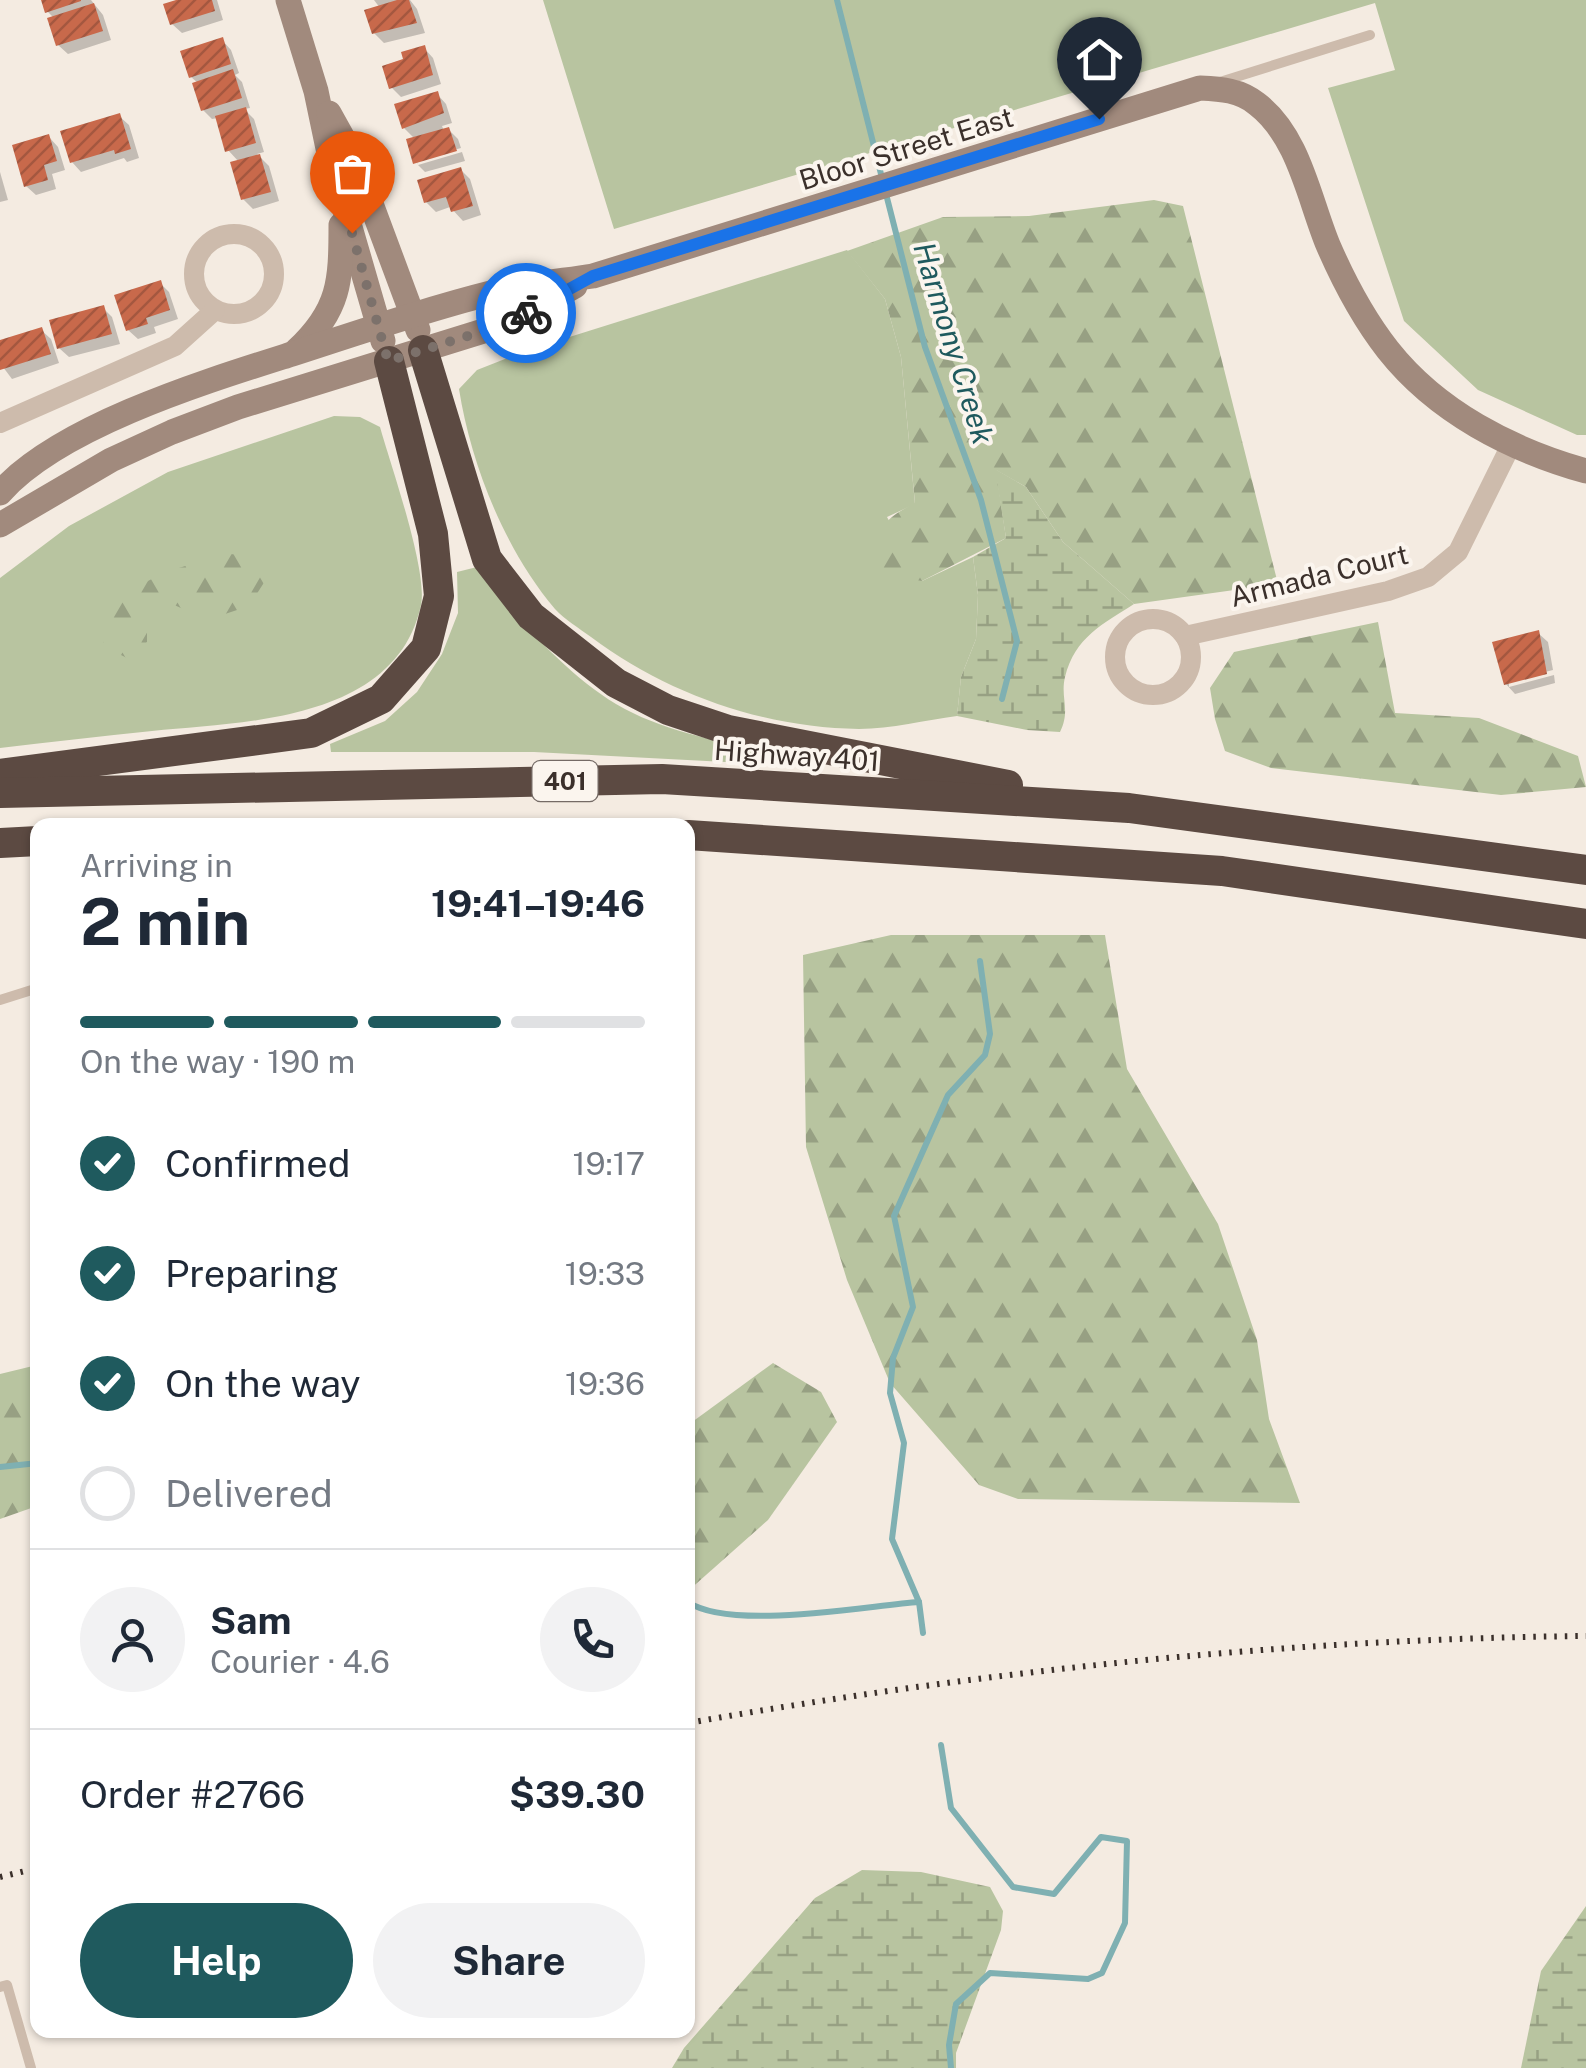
<!DOCTYPE html>
<meta charset="utf-8">
<style>
body{margin:0;font-family:"Public Sans",sans-serif;background:#f2f2f3;color:#1f2937;height:100vh;display:flex;flex-direction:column;font-size:38px;white-space:nowrap}
*{box-sizing:border-box;margin:0}
p{font-size:32px;color:#747a83}
.icon{flex:none;width:55px;height:55px;fill:none;stroke:currentColor;stroke-width:2;stroke-linecap:round;stroke-linejoin:round}
.map{position:relative;flex:1;overflow:hidden}
.details{position:absolute;left:30px;top:818px;width:665px;height:1220px;display:flex;flex-direction:column;background:#fff;border-radius:20px;box-shadow:0 2px 8px #0004}
.details>*{flex:none}
.pin{position:absolute;display:grid;place-items:center;width:85px;height:85px;color:#fff;margin:-102px -42px;border-radius:50% 50% 50% 0;rotate:-45deg;box-shadow:0 0 10px #0007}
.pin .icon{rotate:45deg}
.courier{position:absolute;display:grid;place-items:center;width:100px;height:100px;margin:-50px;border:8px solid #1a73e8;border-radius:50%;background:#fff;color:#222;box-shadow:0 2px 12px #0007}
.head em{font-style:normal;font-weight:700}
.head div{display:flex;flex-direction:column-reverse}
.head{display:flex;align-items:center;justify-content:space-between;height:170px;padding:0 50px}
h1{font-size:65px;font-weight:700;line-height:75px}
.bar{display:grid;grid-template-columns:repeat(4,1fr);gap:15px 10px;align-content:center;height:120px;padding:0 50px}
.bar i{height:12px;border-radius:8px;background:#e0e1e3}
.bar .selected{background:#1f5a5e}
.bar p{grid-column:span 4}
.line{display:flex;align-items:center;gap:25px;padding:0 50px;border-top:2px solid #e0e1e3}
.line div{flex:1}
.round{display:grid;place-items:center;flex:none;width:105px;height:105px;border-radius:52px;background:#f2f2f3}
ol{padding:0 50px;list-style:none}
li{display:flex;align-items:center;gap:30px;height:110px}
li p{margin-inline-start:auto}
li .icon{padding:10px;border-radius:50%;background:#1f5a5e;color:#fff;stroke-width:4}
li:last-child{color:#747a83}
li i{width:55px;height:55px;border:5px solid #e0e1e3;border-radius:50%}
.cta{display:flex;gap:20px;margin-top:auto;padding:20px 50px}
.cta a{flex:1;height:115px;border-radius:60px;background:#1f5a5e;color:#fff;font-size:40px;font-weight:700;line-height:115px;text-align:center}
.cta a+a{background:#f2f2f3;color:#1f2937}
.map>svg:first-child{display:block}
.grass{fill:#b8c4a0}
.forest{fill:url(#forest-firs)}
.wetland{fill:url(#wetland-marsh)}
.shadow{fill:#0003}
.lines{fill:none;stroke-linecap:round;stroke-linejoin:round}
.stream{stroke:#7fb0b2;stroke-width:6}
.building{fill:url(#building-hatch)}
.lane{stroke:#cdbbac;stroke-width:10}
.street{stroke:#cdbbac;stroke-width:20}
.secondary{stroke:#a18a7d;stroke-width:25}
.highway{stroke:#5c4a42;stroke-width:30}
.rail{stroke:#3b302b;stroke-width:6;stroke-dasharray:2.5 8;stroke-linecap:butt}
.done{stroke:#7c716b;stroke-width:10;stroke-dasharray:0 18}
.route{stroke:#1a73e8;stroke-width:12}
.labels{text-anchor:middle;dominant-baseline:central;stroke-width:8;stroke-linejoin:round;paint-order:stroke}
.shield{fill:#fbf5ee;stroke:#756b66;stroke-width:2.5}
.shield-label{font-size:25px;font-weight:bold;fill:#3b302b}
.street-label{font-size:28px;fill:#3b302b;stroke:#fbf5ee}
.water-label{font-size:30px;font-style:italic;fill:#1f5a5e;stroke:#fbf5ee}
</style>
<div class="map">
<svg width="1586" height="2068" viewBox="0 0 1586 2068">
<defs>
<pattern id="forest-firs" width="22" height="20" patternUnits="userSpaceOnUse" patternTransform="scale(2.5)"><rect width="22" height="20" fill="#b8c4a0"/><path d="M5 1l3.5 6h-7zM16 11l3.5 6h-7z" fill="#97a083"/></pattern>
<pattern id="wetland-marsh" width="20" height="14" patternUnits="userSpaceOnUse" patternTransform="scale(2.5)"><rect width="20" height="14" fill="#b8c4a0"/><path d="M1 5h8M5 5V1M11 12h8M15 12V8" fill="none" stroke="#97a083"/></pattern>
<pattern id="building-hatch" width="6" height="6" patternUnits="userSpaceOnUse" patternTransform="scale(2.5)"><rect width="6" height="6" fill="#c8694b"/><path d="M-1 1l2-2M0 6l6-6M5 7l2-2" fill="none" stroke="#a4573f"/></pattern>
</defs>
<rect width="100%" height="100%" fill="#f4ebe1"/>
<!-- grass -->
<g class="grass">
<path d="M 543,0 L 1586,0 L 1586,435 L 1577,435 L 1478,390 L 1404,321 L 1328,88 L 1395,70 L 1375,3 L 614,229 Z"/>
<path d="M 847,250 L 885,299 L 901,357 L 915,504 L 887,517 L 922,581 L 973,557 L 978,595 L 976,639 L 961,677 L 957,716 C 926,720 891,729 859,729 C 764,728 667,694 591,637 C 579,628 565,620 555,609 C 505,550 471,465 459,389 L 477,370 L 528,350 Z"/>
<path d="M 334,416 L 360,417 L 380,427 C 391,466 428,571 421,605 C 396,721 245,722 152,731 C 101,736 51,742 0,748 L 0,578 L 69,526 L 168,472 Z"/>
<path d="M 477,567 C 517,617 561,670 616,704 C 665,733 725,742 780,754 L 784,765 L 534,752 L 331,752 L 330,744 L 385,721 L 417,692 L 442,654 L 458,613 L 457,572 Z"/>
</g>
<!-- forest -->
<g class="forest">
<path d="M 1154,200 L 1183,206 L 1278,584 L 1134,604 L 1063,542 L 1026,487 L 996,470 L 1006,538 L 922,581 L 875,573 C 872,533 881,520 915,503 L 901,357 L 885,299 L 847,251 L 943,217 L 1029,216 Z"/>
<path d="M 229,554 L 265,556 L 272,570 L 249,606 L 207,620 L 170,603 L 147,612 L 147,642 L 127,658 L 103,646 C 105,636 106,623 111,615 C 137,574 186,566 229,554 Z"/>
<path d="M 1378,622 L 1395,713 L 1479,718 L 1578,756 L 1586,787 L 1501,795 L 1271,768 L 1225,751 L 1215,719 L 1210,688 L 1234,652 Z"/>
<path d="M 891,935 L 1105,935 L 1127,1069 L 1218,1224 L 1257,1340 L 1269,1419 L 1300,1503 L 1018,1499 L 979,1485 L 890,1383 L 847,1280 L 806,1147 L 803,955 Z"/>
<path d="M 773,1363 L 821,1392 L 837,1422 L 768,1520 L 688,1591 L 688,1425 Z"/>
<path d="M 37,1365 L 37,1506 L 0,1519 L 0,1374 Z"/>
</g>
<!-- wetland -->
<g class="wetland">
<path d="M 995,469 L 1026,487 L 1063,542 L 1134,604 C 1103,624 1075,637 1065,677 C 1060,698 1071,710 1060,732 L 1027,730 L 957,716 L 961,677 L 976,639 L 978,595 L 973,557 L 1006,538 Z"/>
<path d="M 862,1870 L 921,1872 L 990,1887 L 1003,1911 L 1001,1930 L 956,2053 L 956,2068 L 672,2068 L 684,2048 L 815,1898 Z"/>
<path d="M 1586,1906 L 1586,2068 L 1521,2068 L 1541,1971 Z"/>
</g>
<!-- shadow -->
<g class="shadow">
<path d="M 44,0 L 91,0 L 103,15 L 111,40 L 68,54 L 58,45 L 54,18 L 47,11 Z"/>
<path d="M 179,0 L 217,0 L 223,20 L 182,33 L 172,24 Z"/>
<path d="M 374,0 L 410,0 L 417,9 L 425,33 L 384,43 L 374,33 L 380,8 Z"/>
<path d="M 222,40 L 231,50 L 239,73 L 235,75 L 242,82 L 250,108 L 244,109 L 254,119 L 264,152 L 257,154 L 269,166 L 279,201 L 253,209 L 243,199 L 239,162 L 228,150 L 218,118 L 212,119 L 203,110 L 198,83 L 191,77 Z"/>
<path d="M 424,48 L 433,58 L 441,84 L 401,97 L 391,87 L 406,61 Z"/>
<path d="M 437,94 L 446,104 L 452,123 L 442,126 L 444,131 L 449,130 L 458,139 L 461,148 L 418,160 L 418,165 L 415,139 L 404,128 Z"/>
<path d="M 119,116 L 129,125 L 139,158 L 127,162 L 124,158 L 81,172 L 72,162 Z"/>
<path d="M 49,137 L 58,147 L 65,170 L 52,174 L 56,189 L 36,195 L 26,186 Z"/>
<path d="M 462,152 L 465,161 L 425,172 L 418,165 Z"/>
<path d="M 461,170 L 470,179 L 481,215 L 463,221 L 450,207 L 436,212 L 426,202 Z"/>
<path d="M 0,172 L 8,200 L 0,202 Z"/>
<path d="M 160,283 L 169,292 L 178,319 L 154,327 L 156,333 L 138,339 L 128,330 Z"/>
<path d="M 103,308 L 112,317 L 120,344 L 69,357 L 59,348 Z"/>
<path d="M 41,330 L 51,339 L 59,363 L 12,379 L 0,363 L 0,343 Z"/>
<path d="M 1538,633 L 1548,642 L 1553,670 L 1509,681 L 1509,687 L 1554,675 L 1555,683 L 1515,694 L 1506,684 Z"/>
</g>
<g class="lines">
<!-- stream -->
<g class="stream">
<path d="M 837,0 L 882,178"/>
<path d="M 885,190 L 925,347 L 981,500 L 1017,641 L 1002,699"/>
<path d="M 0,1467 L 38,1463"/>
<path d="M 688,1602 C 730,1631 864,1606 919,1602"/>
<path d="M 923,1633 L 919,1602 L 892,1539 L 904,1443 L 890,1393 L 893,1358 L 913,1307 L 894,1216 L 948,1095 L 985,1055 L 990,1034 L 980,961"/>
<path d="M 941,1745 L 951,1808 L 1013,1887 L 1054,1894 L 1101,1837 L 1127,1841 L 1125,1923 L 1102,1973 L 1088,1979 L 990,1973 L 956,2004 L 949,2045 L 951,2068"/>
</g>
</g>
<!-- building -->
<g class="building">
<path d="M 41,0 L 81,0 L 81,1 L 45,13 Z"/>
<path d="M 176,0 L 212,0 L 215,11 L 170,25 L 163,4 Z"/>
<path d="M 397,0 L 409,0 L 417,23 L 372,34 L 364,10 Z"/>
<path d="M 94,3 L 103,31 L 56,46 L 47,18 Z"/>
<path d="M 223,37 L 231,64 L 189,78 L 180,51 Z"/>
<path d="M 425,45 L 433,75 L 389,89 L 382,66 L 403,59 L 401,52 Z"/>
<path d="M 233,69 L 242,98 L 201,111 L 192,83 Z"/>
<path d="M 438,91 L 444,113 L 402,129 L 394,104 Z"/>
<path d="M 246,107 L 256,143 L 225,152 L 215,116 Z"/>
<path d="M 120,113 L 131,149 L 115,154 L 114,150 L 70,163 L 60,131 Z"/>
<path d="M 449,127 L 457,151 L 413,164 L 406,139 Z"/>
<path d="M 49,134 L 57,161 L 44,165 L 48,180 L 24,187 L 12,145 Z"/>
<path d="M 260,154 L 271,192 L 241,200 L 230,162 Z"/>
<path d="M 461,167 L 473,206 L 451,212 L 446,197 L 424,203 L 417,180 Z"/>
<path d="M 161,280 L 170,310 L 146,318 L 148,324 L 126,331 L 114,295 Z"/>
<path d="M 104,305 L 112,334 L 57,349 L 49,320 Z"/>
<path d="M 42,327 L 51,354 L 0,370 L 0,340 Z"/>
<path d="M 1539,630 L 1547,674 L 1504,685 L 1492,642 Z"/>
</g>
<g class="lines">
<!-- lane -->
<g class="lane">
<path d="M 1220,82 L 1370,35"/>
<path d="M 0,1000 L 38,988"/>
<path d="M 0,1987 L 7,1985 L 31,2068"/>
</g>
<!-- street -->
<g class="street">
<circle cx="234" cy="274" r="40"/>
<path d="M 0,423 L 175,346 L 215,310"/>
<circle cx="1153" cy="657" r="38"/>
<path d="M 1185,636 L 1388,591 L 1428,577 L 1458,552 L 1511,445"/>
</g>
<!-- secondary -->
<g class="secondary">
<path d="M 288,0 L 316,91 L 330,158 L 383,341"/>
<path d="M 329,113 L 354,158 L 418,330"/>
<path d="M 297,350 C 340,310 341,281 341,225"/>
<path d="M 0,493 C 59,426 207,381 292,354 C 360,332 427,309 495,292 C 527,284 561,281 593,276 L 1200,88 C 1221,89 1240,90 1257,104 C 1299,136 1309,199 1328,245 C 1344,282 1363,318 1388,350 C 1437,412 1511,450 1586,471"/>
<path d="M 0,525 L 111,460 L 172,432 L 238,407 L 506,324 L 575,286"/>
</g>
<!-- highway -->
<g class="highway">
<path d="M 423,350 L 487,559 L 531,616 L 616,683 L 668,710 L 728,730 L 1008,785"/>
<path d="M 0,774 L 311,733 L 381,699 L 426,648 L 439,596 L 433,534 L 389,361"/>
<path d="M 0,793 L 662,779 L 1129,808 L 1586,870"/>
<path d="M 688,835 L 1222,871 L 1586,924"/>
<path d="M 0,843 L 38,841"/>
</g>
<!-- rail -->
<g class="rail">
<path d="M 688,1723 C 983,1671 1285,1639 1586,1636"/>
<path d="M 0,1877 L 38,1868"/>
</g>
</g>
<g class="lines">
<!-- done -->
<path class="done" d="M 352,233 L 388,361 L 506,324 L 526,313"/>
<!-- route -->
<path class="route" d="M 526,313 L 593,276 L 1099,119"/>
</g>
<g class="labels">
<!-- shield labels -->
<rect class="shield" x="532.5" y="761" width="65" height="40" rx="8"/>
<g class="shield-label">
<text x="565" y="781">401</text>
</g>
<!-- street labels -->
<g class="street-label">
<text transform="translate(906 148) rotate(-17)">Bloor Street East</text>
<text transform="translate(1319 575) rotate(-14)">Armada Court</text>
<text transform="translate(797 755) rotate(4)">Highway 401</text>
</g>
<!-- water labels -->
<g class="water-label">
<text transform="translate(954 343) rotate(73)">Harmony Creek</text>
</g>
</g>
</svg>
<div class="pin" style="left:352px;top:233px;background:#ea580c"><svg class="icon" aria-label="bag" viewBox="0 0 24 24"><path d="M5 8h14l-1 12H6zM9 8a3 3 0 0 1 6 0"/></svg></div>
<div class="pin" style="left:1099px;top:119px;background:#1f2937"><svg class="icon" aria-label="home" viewBox="0 0 24 24"><path d="M3 11l9-7 9 7M6 9v11h12V9"/></svg></div>
<div class="courier" style="left:526px;top:313px"><svg class="icon" aria-label="bike" viewBox="0 0 24 24"><circle cx="6" cy="16" r="4"/><circle cx="18" cy="16" r="4"/><path d="M6 16l4-8h5l3 8M10 8l3 8H6M13 5h3"/></svg></div>
<section class="details">
<div class="head"><div><h1>2 min</h1><p>Arriving in</p></div><em>19:41–19:46</em></div>
<div class="bar"><i class="selected"></i><i class="selected"></i><i class="selected"></i><i></i><p>On the way · 190 m</p></div>
<ol>
<li><svg class="icon" aria-label="check" viewBox="0 0 24 24"><path d="M5 12l5 5 9-10"/></svg>Confirmed<p>19:17</p></li>
<li><svg class="icon" aria-label="check" viewBox="0 0 24 24"><path d="M5 12l5 5 9-10"/></svg>Preparing<p>19:33</p></li>
<li><svg class="icon" aria-label="check" viewBox="0 0 24 24"><path d="M5 12l5 5 9-10"/></svg>On the way<p>19:36</p></li>
<li><i></i>Delivered</li>
</ol>
<div class="line" style="height:180px"><a class="round"><svg class="icon" aria-label="person" viewBox="0 0 24 24"><circle cx="12" cy="8" r="4"/><path d="M4 21q1-7 8-7t8 7"/></svg></a><div><b>Sam</b><p>Courier · 4.6</p></div><a class="round"><svg class="icon" aria-label="phone" viewBox="0 0 24 24"><path d="M5 4h4l2 5-3 2q2 4 5 5l2-3 5 2v4C11 20 4 13 5 4z"/></svg></a></div>
<div class="line" style="height:130px"><div>Order #2766</div><b>$39.30</b></div>
<div class="cta"><a>Help</a><a>Share</a></div>
</section>
</div>
